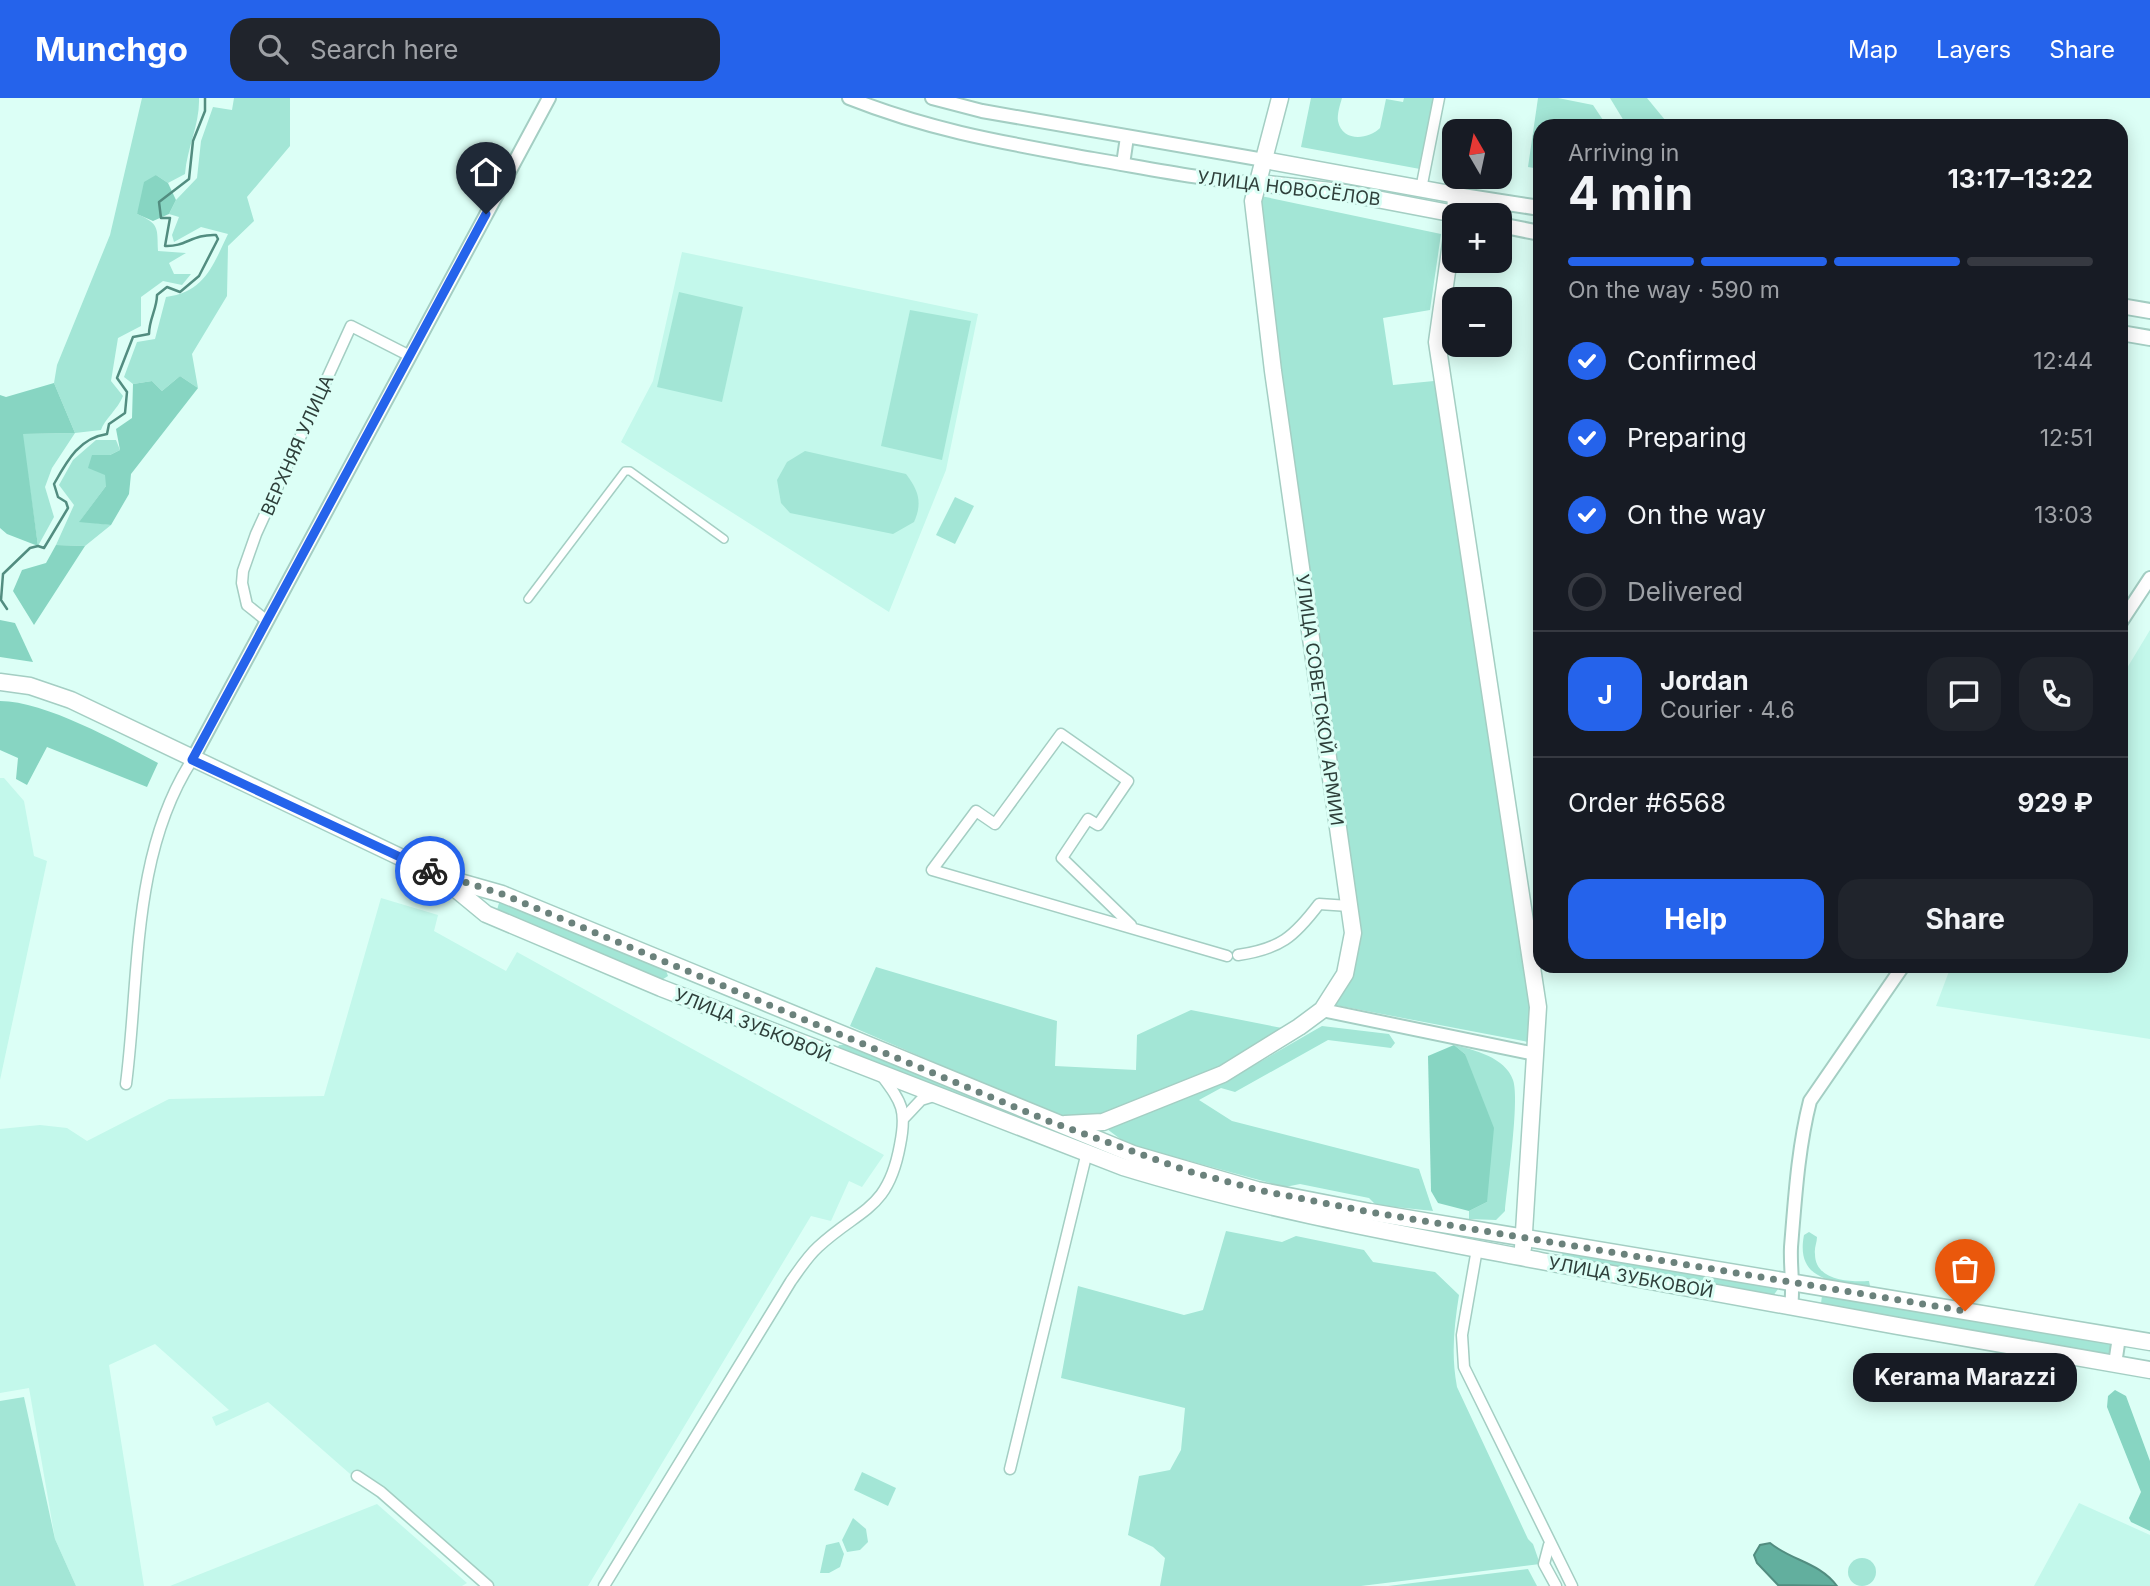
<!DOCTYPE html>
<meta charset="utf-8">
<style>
body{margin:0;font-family:Inter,sans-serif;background:#20242c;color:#f1f3f6;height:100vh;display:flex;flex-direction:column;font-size:26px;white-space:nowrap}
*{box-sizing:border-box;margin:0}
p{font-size:23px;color:#9ea1a6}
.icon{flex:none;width:38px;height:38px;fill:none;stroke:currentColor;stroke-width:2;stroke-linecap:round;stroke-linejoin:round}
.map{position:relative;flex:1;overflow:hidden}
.sheet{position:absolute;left:1533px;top:21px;width:595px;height:854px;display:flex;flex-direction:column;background:#171b24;border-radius:21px;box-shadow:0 4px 18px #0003}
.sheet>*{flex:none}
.needle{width:46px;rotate:351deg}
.buttons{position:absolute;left:1442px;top:21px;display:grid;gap:14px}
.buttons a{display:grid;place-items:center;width:70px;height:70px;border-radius:14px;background:#171b24;box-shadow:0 4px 18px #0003;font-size:35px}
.pin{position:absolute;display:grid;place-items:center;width:60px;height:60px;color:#fff;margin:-72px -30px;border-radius:50% 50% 50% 0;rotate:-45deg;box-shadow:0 0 7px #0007}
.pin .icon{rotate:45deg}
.courier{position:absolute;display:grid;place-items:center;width:70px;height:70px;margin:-35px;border:5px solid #2563eb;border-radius:50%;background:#fff;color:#222;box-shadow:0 2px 9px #0007}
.bubble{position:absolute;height:49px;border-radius:21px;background:#171b24;box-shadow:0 4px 18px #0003;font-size:23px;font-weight:700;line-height:49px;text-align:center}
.summary em{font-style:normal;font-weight:700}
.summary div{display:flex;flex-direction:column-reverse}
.summary{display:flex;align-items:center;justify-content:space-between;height:119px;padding:0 35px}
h1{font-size:46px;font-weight:700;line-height:52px}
.bar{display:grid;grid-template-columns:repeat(4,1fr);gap:10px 7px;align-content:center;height:84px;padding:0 35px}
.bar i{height:9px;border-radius:5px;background:#363941}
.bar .selected{background:#2563eb}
.bar p{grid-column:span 4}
.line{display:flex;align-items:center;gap:18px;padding:0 35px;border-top:2px solid #363941}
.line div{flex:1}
.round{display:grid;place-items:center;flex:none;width:74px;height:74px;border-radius:21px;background:#20242c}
ol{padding:0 35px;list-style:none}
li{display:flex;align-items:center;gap:21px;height:77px}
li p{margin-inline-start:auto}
li .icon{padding:7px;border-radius:50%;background:#2563eb;color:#fff;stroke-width:4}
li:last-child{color:#9ea1a6}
li i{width:38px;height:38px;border:4px solid #363941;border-radius:50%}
.primary-button{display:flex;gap:14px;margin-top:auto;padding:14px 35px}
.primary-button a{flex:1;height:80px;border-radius:21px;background:#2563eb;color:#fff;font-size:28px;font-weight:700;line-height:80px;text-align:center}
.primary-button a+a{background:#20242c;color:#f1f3f6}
header{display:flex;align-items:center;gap:42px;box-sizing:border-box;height:98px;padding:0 35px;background:#2563eb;color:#fff}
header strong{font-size:33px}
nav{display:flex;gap:38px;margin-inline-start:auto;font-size:24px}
.search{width:490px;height:63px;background:#20242c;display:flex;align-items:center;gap:18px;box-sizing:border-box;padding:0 24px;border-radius:21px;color:#9ea1a6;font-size:26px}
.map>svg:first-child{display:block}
.built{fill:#c3f8eb}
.green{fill:#a3e6d6}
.forest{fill:#87d5c2}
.water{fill:#62af9e;stroke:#528d80;stroke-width:2}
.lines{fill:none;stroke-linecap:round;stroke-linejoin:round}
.stream{stroke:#528d80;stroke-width:2.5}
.pedestrian-casing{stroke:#a4cec3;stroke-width:10}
.minor-casing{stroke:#a4cec3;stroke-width:13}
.tertiary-casing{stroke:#a4cec3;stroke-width:16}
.secondary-casing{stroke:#a4cec3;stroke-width:18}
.primary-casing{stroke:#a4cec3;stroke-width:19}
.pedestrian{stroke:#fff;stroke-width:7}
.minor{stroke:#fff;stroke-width:10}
.tertiary{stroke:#fff;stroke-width:12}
.secondary{stroke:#fff;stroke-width:14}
.primary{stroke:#fff;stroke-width:16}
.done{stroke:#6b827c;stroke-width:7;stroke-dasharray:0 12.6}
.route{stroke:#2563eb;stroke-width:9}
.labels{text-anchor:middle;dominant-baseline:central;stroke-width:6;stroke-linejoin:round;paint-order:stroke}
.street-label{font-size:18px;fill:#2e3f3a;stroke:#dcfff6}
</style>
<header>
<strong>Munchgo</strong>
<div class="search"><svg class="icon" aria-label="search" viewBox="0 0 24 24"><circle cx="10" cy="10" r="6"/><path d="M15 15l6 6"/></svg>Search here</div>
<nav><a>Map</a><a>Layers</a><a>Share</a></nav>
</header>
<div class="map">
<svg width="2150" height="1488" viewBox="0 0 2150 1488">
<rect width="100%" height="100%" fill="#dcfff6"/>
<!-- built -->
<g class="built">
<path d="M 682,154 L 978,216 L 946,372 L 889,514 L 621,344 L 653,283 Z"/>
<path d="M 2150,532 L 2150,941 L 1936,908 L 1951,868 L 2121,868 L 2121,580 Z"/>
<path d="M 0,680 L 4,680 L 24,703 L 34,758 L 47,763 L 0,982 Z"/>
<path d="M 381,800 L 438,817 L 434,833 L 506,873 L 517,854 L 884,1057 L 862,1089 L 849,1083 L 831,1123 L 811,1118 L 588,1488 L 478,1488 L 268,1304 L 216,1328 L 212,1319 L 229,1312 L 155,1246 L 109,1267 L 144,1488 L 76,1488 L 55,1441 L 29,1290 L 0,1295 L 0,1031 L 40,1027 L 67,1030 L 87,1043 L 169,1001 L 324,998 Z"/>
<path d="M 2079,1405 L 2150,1437 L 2150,1488 L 2034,1488 Z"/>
<path d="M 377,1406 L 467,1485 L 462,1488 L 170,1488 Z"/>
</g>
<!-- green -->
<g class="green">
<path d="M 142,0 L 199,0 C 200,26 187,50 185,76 L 168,85 L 156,77 L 137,116 C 160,126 157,130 158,153 L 186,155 L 169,165 L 174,176 L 191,176 L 182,187 L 163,183 L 141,199 L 141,228 L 118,240 L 111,283 L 123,298 C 118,311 104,322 101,332 L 75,335 L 52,370 L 45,389 L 54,419 L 38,448 L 22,336 L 75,335 L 54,285 L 57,267 L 110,137 Z"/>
<path d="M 234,0 L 290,0 L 290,48 L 247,99 L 254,123 L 228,148 L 227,198 L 192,256 L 198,290 L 180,278 L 162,293 L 152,283 L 133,286 L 124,279 L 137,244 L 155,241 L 166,199 C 205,194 213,167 228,136 L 201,129 L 174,144 L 172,137 L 179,119 L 169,116 L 176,102 L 197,80 L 201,43 L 213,9 L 232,12 Z"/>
<path d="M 1311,0 L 1342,0 C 1340,7 1337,16 1338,23 C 1342,44 1368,42 1380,30 L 1386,1 L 1403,4 L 1404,0 L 1433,0 L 1420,71 L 1301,49 Z"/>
<path d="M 1538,0 L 1558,0 L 1593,7 L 1607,28 L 1540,28 L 1540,71 L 1528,69 Z"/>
<path d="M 1610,0 L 1647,0 L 1670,28 L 1627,28 Z"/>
<path d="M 1261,98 L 1441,136 L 1430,212 L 1383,220 L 1393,287 L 1434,283 L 1533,913 L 1528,944 L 1335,907 L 1353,879 L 1361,836 L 1258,104 Z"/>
<path d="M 679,194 L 743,209 L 722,304 L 657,289 Z"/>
<path d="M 910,212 L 971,223 L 942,362 L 881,348 Z"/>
<path d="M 96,342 L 116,342 L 120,352 L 110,357 L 106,388 L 80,423 L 111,427 L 85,448 L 56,447 L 74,407 L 59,387 L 73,362 Z"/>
<path d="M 805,353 L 906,376 C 918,392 923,404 914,424 L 893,436 L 790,415 L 781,405 L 777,382 L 787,364 Z"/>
<path d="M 955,399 L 974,408 L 955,446 L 936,437 Z"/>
<path d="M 499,805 L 507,805 L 665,870 L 668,878 L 660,883 L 502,816 L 497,812 Z"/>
<path d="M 876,869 L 1057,923 L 1055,968 L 1136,972 L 1137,937 L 1191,912 L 1282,930 L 1220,968 L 1102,1015 L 1061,1019 L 850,928 Z"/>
<path d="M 1322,928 L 1389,936 L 1395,945 L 1391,950 L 1328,942 L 1235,994 L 1221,990 L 1199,1002 L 1232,1023 L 1419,1071 L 1433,1113 L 1376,1107 L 1369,1100 L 1300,1086 L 1285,1089 L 1127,1046 L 1107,1031 L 1227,983 Z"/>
<path d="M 839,947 L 846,947 L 1059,1033 L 1053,1036 L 837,951 Z"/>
<path d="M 1454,947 C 1474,952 1505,959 1513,982 C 1520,1002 1507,1088 1505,1113 L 1496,1122 L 1469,1121 L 1469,1113 L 1487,1104 L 1465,956 Z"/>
<path d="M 1226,1133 L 1282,1144 L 1296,1138 L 1364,1152 L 1373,1164 L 1435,1174 L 1459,1197 C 1454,1229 1451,1257 1457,1289 L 1528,1441 L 1533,1446 L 1540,1466 L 1361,1488 L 1160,1488 L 1165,1460 L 1153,1449 L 1128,1437 L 1139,1378 L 1170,1372 L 1181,1352 L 1185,1310 L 1061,1280 L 1078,1188 L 1184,1217 L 1203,1212 Z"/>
<path d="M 1809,1134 L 1817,1139 C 1817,1145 1814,1150 1815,1156 C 1815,1184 1853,1184 1869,1183 L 1870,1188 C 1862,1190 1852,1187 1843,1185 C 1813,1180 1798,1168 1804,1137 Z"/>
<path d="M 1565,1154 L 1776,1188 L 1778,1191 L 1773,1198 L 1767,1197 L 1563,1159 L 1562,1155 Z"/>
<path d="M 1822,1197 L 2110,1242 L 2112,1247 L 2111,1257 L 2107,1260 L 1821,1206 Z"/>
<path d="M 24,1299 L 55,1441 L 76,1488 L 0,1488 L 0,1303 Z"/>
<path d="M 862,1374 L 896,1390 L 888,1408 L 854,1392 Z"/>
<path d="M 853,1420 L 866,1431 L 868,1444 L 860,1452 L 847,1454 L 842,1442 Z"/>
<path d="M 839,1444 L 844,1456 L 840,1469 L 829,1475 L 820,1475 L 826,1447 Z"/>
<circle cx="1862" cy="1474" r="14"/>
<path d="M 1528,1471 L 1537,1488 L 1388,1488 Z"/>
</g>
<!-- forest -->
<g class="forest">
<path d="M 156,77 L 168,85 L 176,102 L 169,116 L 153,123 L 137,116 L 144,84 Z"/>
<path d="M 180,278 L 198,290 L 131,376 L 129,396 L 111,427 L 79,424 L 106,388 L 105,377 L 88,370 L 92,357 L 110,357 L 120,352 L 116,331 L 132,320 L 133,286 L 152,283 L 162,293 Z"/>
<path d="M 54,285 L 75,335 L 23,336 L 38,448 L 7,436 L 0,430 L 0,297 L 6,299 Z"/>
<path d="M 56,447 L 85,448 L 34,527 L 13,493 L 22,472 L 46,465 Z"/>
<path d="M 0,522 L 15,525 L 33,564 L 0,559 Z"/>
<path d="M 0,603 C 45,603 118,644 158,665 L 147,689 L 47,649 L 27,687 L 16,681 L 18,660 L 0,652 Z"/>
<path d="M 1454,947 L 1465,956 L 1494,1030 L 1487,1104 L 1469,1113 L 1438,1105 L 1431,1093 L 1428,958 Z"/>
<path d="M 2115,1292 L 2126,1298 L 2150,1363 L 2150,1433 L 2131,1424 L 2129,1420 L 2141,1394 L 2107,1309 L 2108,1298 Z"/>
</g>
<!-- water -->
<path class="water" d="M 1770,1445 C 1792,1463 1819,1464 1837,1488 L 1778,1487 L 1757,1465 L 1754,1457 L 1760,1447 Z"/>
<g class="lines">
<!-- stream -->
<path class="stream" d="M 7,511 L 1,502 L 3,476 L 30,450 L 38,448 L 44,450 L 68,410 L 66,404 L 58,399 L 54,386 C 67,363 79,340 107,336 L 109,326 L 125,315 L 127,294 L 117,280 L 133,239 L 149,236 C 149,221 157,211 157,197 L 167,189 L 180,194 L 199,178 L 218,141 L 216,137 C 192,136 186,149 165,148 L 170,120 L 161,120 L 159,104 L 189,81 L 193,43 L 205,13 L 205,0"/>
<!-- pedestrian casing -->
<g class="pedestrian-casing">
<path id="pedestrian" d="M 528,501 L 625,373 L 630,373 L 724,441"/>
</g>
<!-- minor casing -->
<g class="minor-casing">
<g id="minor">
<path d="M 1421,91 L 1439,0"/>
<path d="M 267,523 L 247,507 L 242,485 L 243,473 L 256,436 L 351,228 L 410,258"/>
<path d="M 1131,827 L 1062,760 L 1088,721 L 1098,727 L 1128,683 L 1061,636 L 995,726 L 976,713 L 932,772 L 1227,858"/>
<path d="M 1238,857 C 1280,851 1294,839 1319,806 L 1349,808"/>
<path d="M 126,986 C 140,877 131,757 192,662"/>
<path d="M 905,1019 L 921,1002 L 934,998"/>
<path d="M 1477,1151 L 1462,1237 L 1464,1269 L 1572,1488"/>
<path d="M 1010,1371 L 1087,1054"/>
<path d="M 357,1378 L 381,1394 L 488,1488"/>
<path d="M 1549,1447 L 1544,1466 L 1556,1488"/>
<path d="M 604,1488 L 791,1183 C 799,1172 807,1159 818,1149 C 860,1110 888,1113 900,1047 C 907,1012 902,1005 882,978"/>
</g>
</g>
<!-- tertiary casing -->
<g class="tertiary-casing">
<g id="tertiary">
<path d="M 849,0 C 932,33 1006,45 1093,61 C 1147,70 1202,82 1257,85"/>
<path d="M 932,0 L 982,13 L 1264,62"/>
<path d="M 1123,66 L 1127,39"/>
<path d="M 2121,524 L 2150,480"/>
<path d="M 192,662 L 549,0"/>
<path d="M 1322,912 L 1535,956"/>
<path d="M 1791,1209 C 1794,1188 1790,1170 1791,1149 C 1795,1101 1798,1050 1810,1003 L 1903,868"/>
<path d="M 2115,1266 L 2119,1239"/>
</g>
</g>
<!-- secondary casing -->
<g class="secondary-casing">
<g id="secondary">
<path d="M 1456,97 L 1540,110"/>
<path d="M 1500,127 L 1540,135"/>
<path d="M 2121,208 L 2150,213"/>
<path d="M 2121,235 L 2150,240"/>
</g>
</g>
<!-- primary casing -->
<g class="primary-casing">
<g id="primary">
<path d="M 1264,62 L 1456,97 L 1455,117"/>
<path d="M 1257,85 L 1340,94 L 1455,116"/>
<path d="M 1454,124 L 1437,244 L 1538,909 L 1523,1150"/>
<path d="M 0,584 L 30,588 L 71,602 L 442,779 L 502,796 L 1133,1056 L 1257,1092 L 1370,1114 L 2150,1244"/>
<path d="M 446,783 L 486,816 L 661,890 L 1123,1069 C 1260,1111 1400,1136 1541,1163 C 1743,1201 1947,1237 2150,1272"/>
<path d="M 1065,1026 L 1103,1024 L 1223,976 L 1299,929 L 1322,912 L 1345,876 L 1353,835 L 1273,273 L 1253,103 L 1280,0"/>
</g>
</g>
<!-- pedestrian -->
<use href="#pedestrian" class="pedestrian"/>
<!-- minor -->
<use href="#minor" class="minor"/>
<!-- tertiary -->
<use href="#tertiary" class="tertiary"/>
<!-- secondary -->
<use href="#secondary" class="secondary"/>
<!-- primary -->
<use href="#primary" class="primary"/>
</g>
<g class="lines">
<!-- done -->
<path class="done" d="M 430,773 L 502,796 L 1051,1024 L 1188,1073 L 1258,1092 L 1370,1114 L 1965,1213"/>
<!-- route -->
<path class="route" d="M 430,773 L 192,662 L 486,116"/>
</g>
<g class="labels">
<!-- street labels -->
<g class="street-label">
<text transform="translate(1289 90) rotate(7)">УЛИЦА НОВОСЁЛОВ</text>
<text transform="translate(297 347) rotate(-66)">ВЕРХНЯЯ УЛИЦА</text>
<text transform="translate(1320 602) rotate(82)">УЛИЦА СОВЕТСКОЙ АРМИИ</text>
<text transform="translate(753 927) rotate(22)">УЛИЦА ЗУБКОВОЙ</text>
<text transform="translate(1631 1179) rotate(10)">УЛИЦА ЗУБКОВОЙ</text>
</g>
</g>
</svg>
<div class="buttons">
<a><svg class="needle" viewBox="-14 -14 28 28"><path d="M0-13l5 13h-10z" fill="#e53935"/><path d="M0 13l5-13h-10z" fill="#9ea1a6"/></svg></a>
<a>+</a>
<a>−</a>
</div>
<div class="pin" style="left:1965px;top:1213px;background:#ea580c"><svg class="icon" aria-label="bag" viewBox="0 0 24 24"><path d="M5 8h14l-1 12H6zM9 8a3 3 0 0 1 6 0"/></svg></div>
<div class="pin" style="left:486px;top:116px;background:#1f2937"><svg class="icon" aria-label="home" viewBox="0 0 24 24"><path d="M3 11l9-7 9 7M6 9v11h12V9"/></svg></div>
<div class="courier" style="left:430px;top:773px"><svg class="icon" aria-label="bike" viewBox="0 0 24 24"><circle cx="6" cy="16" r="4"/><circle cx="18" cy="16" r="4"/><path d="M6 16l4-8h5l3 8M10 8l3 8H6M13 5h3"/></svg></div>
<div class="bubble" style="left:1853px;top:1255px;width:224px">Kerama Marazzi</div>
<section class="sheet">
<div class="summary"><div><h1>4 min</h1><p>Arriving in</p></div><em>13:17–13:22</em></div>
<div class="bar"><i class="selected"></i><i class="selected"></i><i class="selected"></i><i></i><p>On the way · 590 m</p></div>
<ol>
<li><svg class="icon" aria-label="check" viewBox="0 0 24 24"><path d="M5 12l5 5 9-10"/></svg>Confirmed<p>12:44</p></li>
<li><svg class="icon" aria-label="check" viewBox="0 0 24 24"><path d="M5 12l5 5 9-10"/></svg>Preparing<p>12:51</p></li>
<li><svg class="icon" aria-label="check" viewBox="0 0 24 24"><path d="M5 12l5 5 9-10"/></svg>On the way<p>13:03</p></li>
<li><i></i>Delivered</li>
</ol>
<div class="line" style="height:126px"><b class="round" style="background:#2563eb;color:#fff">J</b><div><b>Jordan</b><p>Courier · 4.6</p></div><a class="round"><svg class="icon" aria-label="chat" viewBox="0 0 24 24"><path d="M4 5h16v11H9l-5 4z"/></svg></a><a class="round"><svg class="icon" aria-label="phone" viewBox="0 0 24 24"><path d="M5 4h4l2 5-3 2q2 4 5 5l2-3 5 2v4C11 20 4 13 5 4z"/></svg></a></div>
<div class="line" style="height:91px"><div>Order #6568</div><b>929 ₽</b></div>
<div class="primary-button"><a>Help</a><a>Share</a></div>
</section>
</div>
